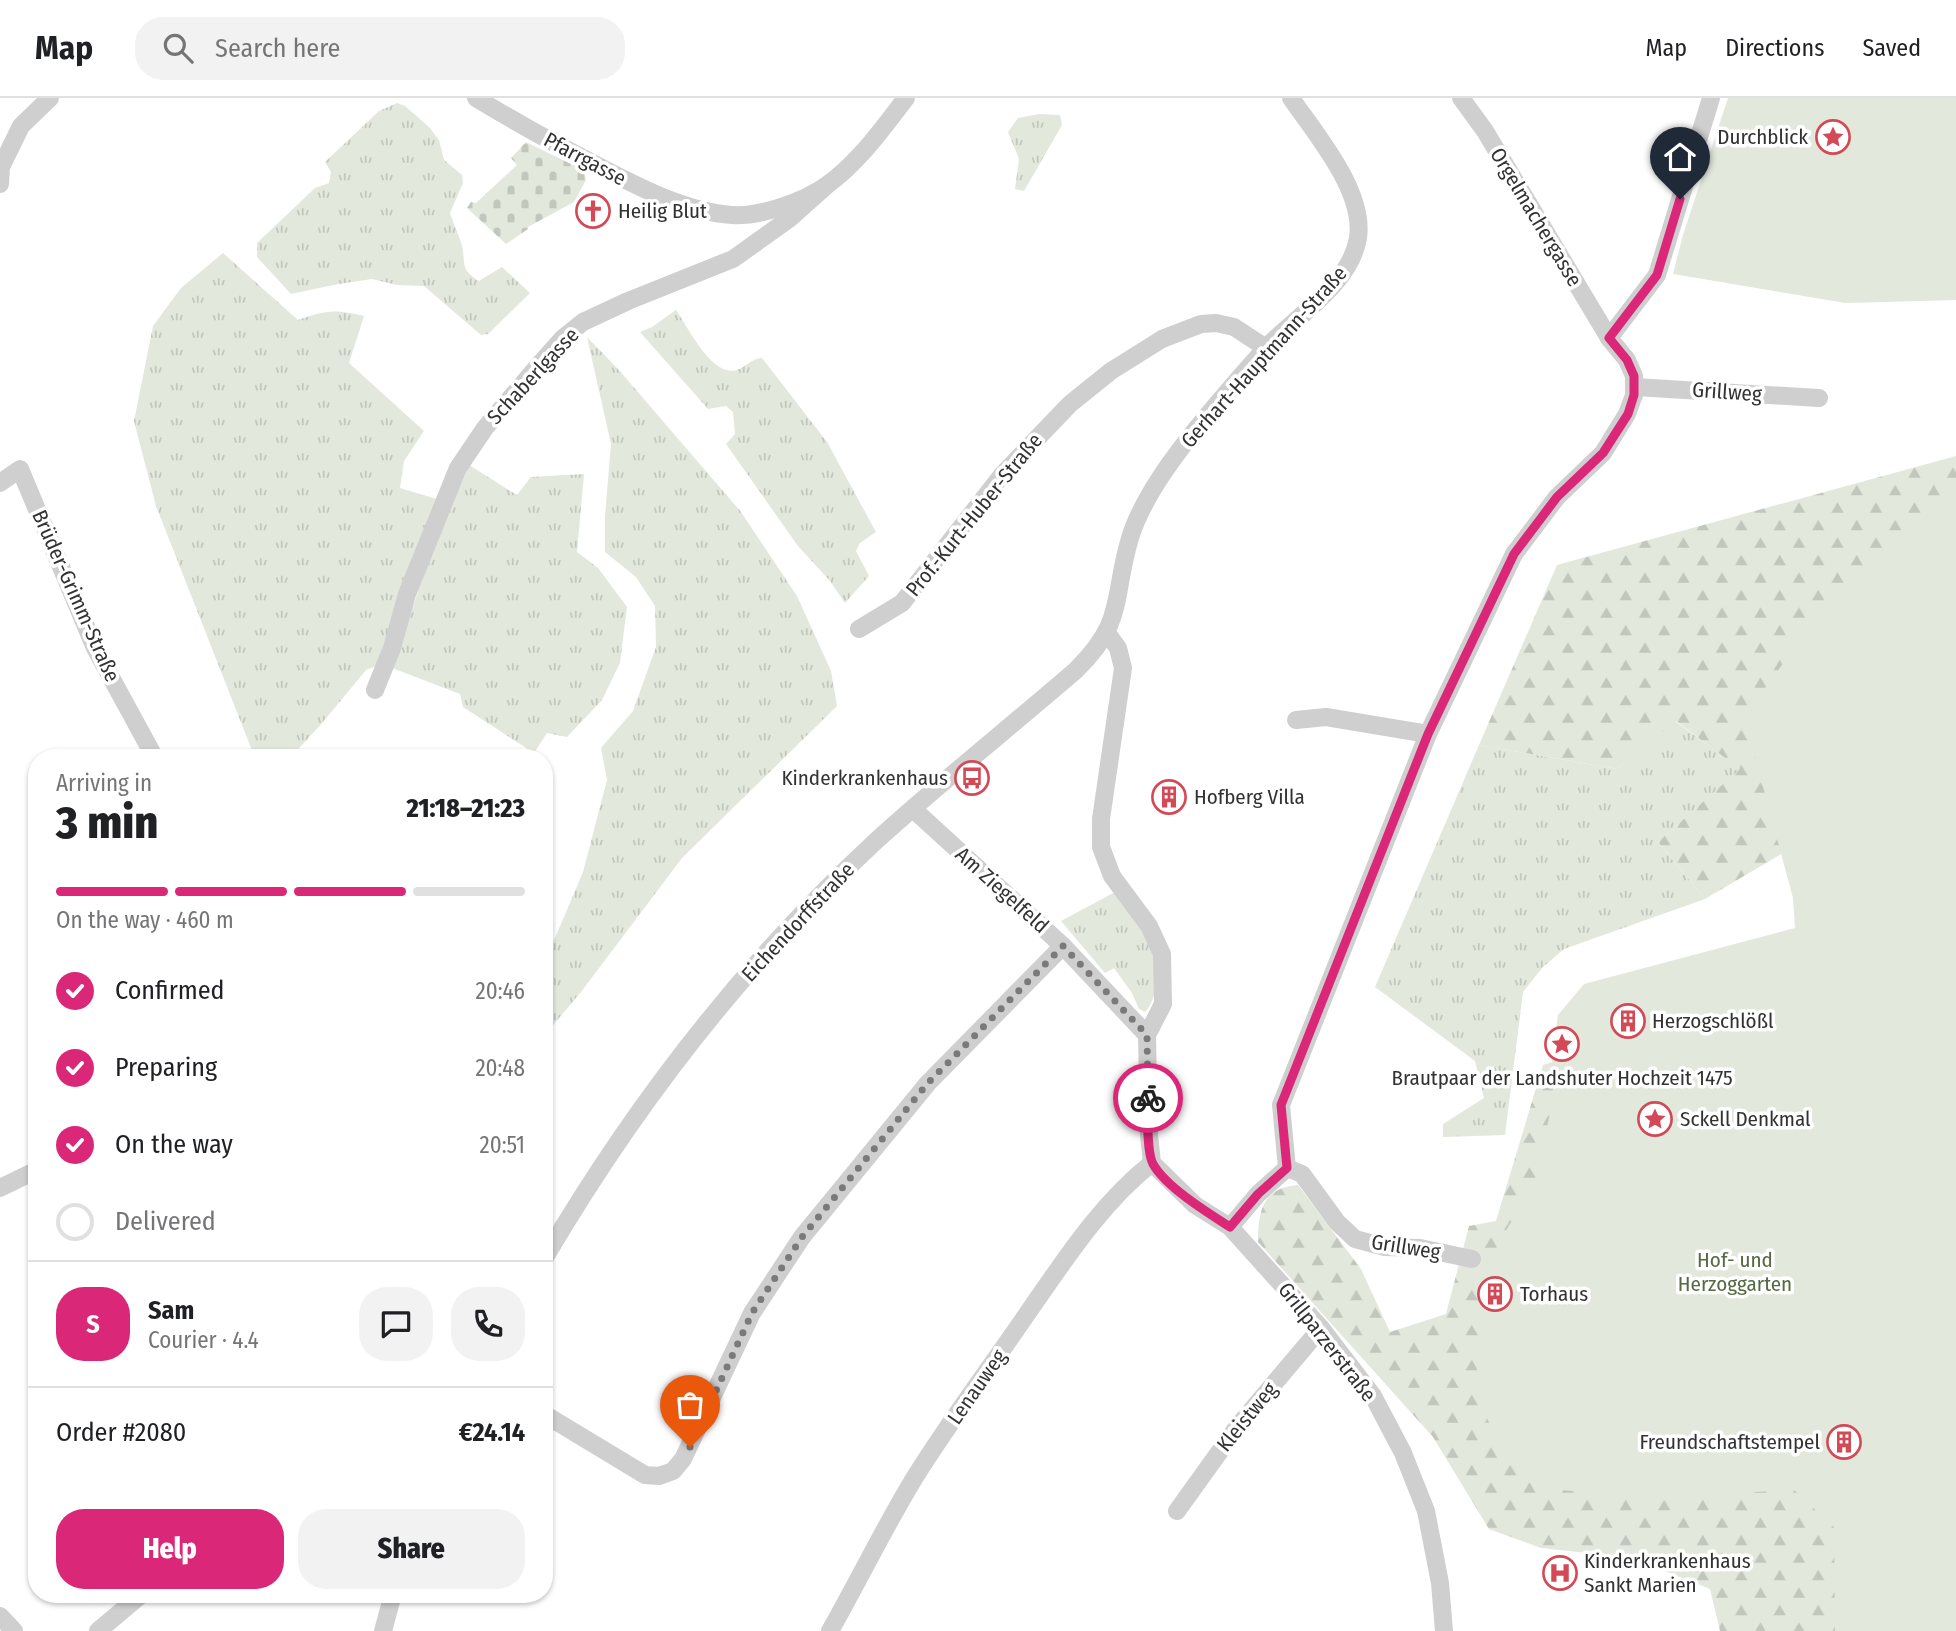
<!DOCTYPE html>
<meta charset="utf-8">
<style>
body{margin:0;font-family:"Fira Sans Condensed",sans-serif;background:#f2f2f2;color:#202124;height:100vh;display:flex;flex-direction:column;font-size:26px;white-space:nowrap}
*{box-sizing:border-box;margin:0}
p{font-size:23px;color:#757577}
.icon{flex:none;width:38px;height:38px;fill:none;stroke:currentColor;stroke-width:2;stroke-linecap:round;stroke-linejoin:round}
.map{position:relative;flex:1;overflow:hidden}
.sheet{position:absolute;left:28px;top:651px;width:525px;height:854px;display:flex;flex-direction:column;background:#fff;border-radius:28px;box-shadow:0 2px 5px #0004}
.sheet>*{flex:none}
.pin{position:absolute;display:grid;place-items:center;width:60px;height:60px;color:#fff;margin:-72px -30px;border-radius:50% 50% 50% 0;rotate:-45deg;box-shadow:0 0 7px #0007}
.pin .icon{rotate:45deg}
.courier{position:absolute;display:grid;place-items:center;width:70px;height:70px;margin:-35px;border:5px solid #db2777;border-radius:50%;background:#fff;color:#222;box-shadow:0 2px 9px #0007}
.headline em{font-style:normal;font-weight:800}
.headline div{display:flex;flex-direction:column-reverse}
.headline{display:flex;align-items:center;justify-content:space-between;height:119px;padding:0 28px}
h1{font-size:46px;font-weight:800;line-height:52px}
.bar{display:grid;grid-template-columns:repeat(4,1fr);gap:10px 7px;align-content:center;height:84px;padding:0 28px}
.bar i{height:9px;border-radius:5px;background:#e0e0e0}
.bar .on{background:#db2777}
.bar p{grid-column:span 4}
.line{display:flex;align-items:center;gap:18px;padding:0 28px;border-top:2px solid #e0e0e0}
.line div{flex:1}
.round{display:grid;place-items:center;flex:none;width:74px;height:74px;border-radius:28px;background:#f2f2f2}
ol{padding:0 28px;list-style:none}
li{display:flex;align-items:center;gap:21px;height:77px}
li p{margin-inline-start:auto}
li .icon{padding:7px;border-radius:50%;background:#db2777;color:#fff;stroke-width:4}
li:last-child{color:#757577}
li i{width:38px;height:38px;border:4px solid #e0e0e0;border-radius:50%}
.primary-button{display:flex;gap:14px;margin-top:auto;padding:14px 28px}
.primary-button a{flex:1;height:80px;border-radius:28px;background:#db2777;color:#fff;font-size:28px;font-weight:800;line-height:80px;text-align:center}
.primary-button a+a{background:#f2f2f2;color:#202124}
header{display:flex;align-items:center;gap:42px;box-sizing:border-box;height:98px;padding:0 35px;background:#fff;border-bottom:2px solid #e0e0e0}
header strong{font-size:33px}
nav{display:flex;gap:38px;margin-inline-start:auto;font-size:24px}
.search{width:490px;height:63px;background:#f2f2f2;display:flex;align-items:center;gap:18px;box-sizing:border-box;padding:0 24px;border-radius:28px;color:#757577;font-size:26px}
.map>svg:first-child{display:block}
.grass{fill:url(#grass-tufts)}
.forest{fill:url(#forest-firs)}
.cemetery{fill:url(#cemetery-stones)}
.green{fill:#e2e8dc}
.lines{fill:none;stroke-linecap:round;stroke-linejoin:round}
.minor{stroke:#cfcfcf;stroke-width:18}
.done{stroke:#7a7a7a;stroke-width:7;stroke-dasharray:0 12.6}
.route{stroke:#db2777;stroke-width:9}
.labels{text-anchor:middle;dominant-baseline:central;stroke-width:7;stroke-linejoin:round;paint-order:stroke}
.poi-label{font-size:21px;fill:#323232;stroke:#fff;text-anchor:start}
.street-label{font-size:21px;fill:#323232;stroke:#fff}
.park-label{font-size:21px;fill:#566943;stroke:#fff}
</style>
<header>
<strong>Map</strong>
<div class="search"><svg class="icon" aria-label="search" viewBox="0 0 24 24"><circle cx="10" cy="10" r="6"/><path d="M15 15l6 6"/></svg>Search here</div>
<nav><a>Map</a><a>Directions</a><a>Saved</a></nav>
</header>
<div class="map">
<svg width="1956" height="1533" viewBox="0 0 1956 1533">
<defs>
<pattern id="grass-tufts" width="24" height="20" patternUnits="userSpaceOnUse" patternTransform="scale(1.75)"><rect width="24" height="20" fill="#e2e8dc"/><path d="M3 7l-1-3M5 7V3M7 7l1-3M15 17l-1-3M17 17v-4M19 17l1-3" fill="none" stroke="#c2c7bd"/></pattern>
<pattern id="forest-firs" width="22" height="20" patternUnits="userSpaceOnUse" patternTransform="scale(1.75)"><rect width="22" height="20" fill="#e2e8dc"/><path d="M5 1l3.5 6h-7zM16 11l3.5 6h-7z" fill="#c2c7bd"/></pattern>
<pattern id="cemetery-stones" width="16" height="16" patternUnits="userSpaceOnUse" patternTransform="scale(1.75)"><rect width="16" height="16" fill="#e2e8dc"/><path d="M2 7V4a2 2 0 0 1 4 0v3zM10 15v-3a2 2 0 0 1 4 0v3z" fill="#c2c7bd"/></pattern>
</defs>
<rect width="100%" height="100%" fill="#fff"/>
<!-- grass -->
<g class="grass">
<path d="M 397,5 L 405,8 L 429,29 L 439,42 L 444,62 L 462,77 L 463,85 L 450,115 C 453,125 459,137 462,148 C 466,167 460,171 479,183 L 502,169 L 530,195 L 488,236 L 481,237 L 424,188 L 397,187 L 372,181 L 333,187 L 291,196 L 257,159 L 257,145 L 315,90 L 329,85 L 331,74 L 325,64 L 379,13 Z"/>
<path d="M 1039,16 L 1060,17 L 1062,27 L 1024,93 L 1015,91 L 1019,61 L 1008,34 L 1018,20 Z"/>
<path d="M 223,155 L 298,222 C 326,212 335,211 364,218 L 349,265 L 424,333 L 404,363 L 400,390 L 440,402 L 380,567 L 366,572 L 323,624 L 290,660 L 255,660 L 156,408 L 134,323 L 153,228 L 181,190 Z"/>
<path d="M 676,212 C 688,229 712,280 737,272 C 746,269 752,260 762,260 L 827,344 L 876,434 L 860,445 L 856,453 L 869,478 L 845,505 L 830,483 L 798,448 L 726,346 L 735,336 L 733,314 L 726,308 L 708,311 L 640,234 L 652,229 Z"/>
<path d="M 587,239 L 618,271 L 741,414 L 797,498 L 831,573 L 837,608 L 682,760 L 581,894 L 544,938 L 544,866 L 583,774 L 607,682 L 601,650 L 633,613 L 656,549 L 655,508 L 636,479 L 605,454 L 605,418 L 611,346 Z"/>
<path d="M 469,367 L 517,397 L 531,379 L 584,376 L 577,454 L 598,470 L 627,509 L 620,565 L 602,602 L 567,639 L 547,635 L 534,655 L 463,609 L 460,596 L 392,570 L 422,482 Z"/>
<path d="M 1675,623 L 1741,671 L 1658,744 L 1705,801 L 1564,851 L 1543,869 L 1523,894 L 1505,1037 L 1443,1039 L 1443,1026 L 1484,1000 L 1475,963 L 1375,889 L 1479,647 L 1617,671 Z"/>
<path d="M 1117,793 C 1130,812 1147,834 1154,856 C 1159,869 1157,904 1145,914 L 1139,911 L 1132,895 L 1114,870 L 1105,875 L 1061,823 Z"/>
</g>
<!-- forest -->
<path class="forest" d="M 1956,358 L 1956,1533 L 1720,1533 L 1710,1491 L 1632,1460 L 1541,1450 L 1489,1431 L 1433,1339 L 1258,1144 C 1258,1112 1263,1090 1298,1087 L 1361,1171 L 1390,1234 L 1446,1216 L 1469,1128 L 1496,1123 L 1543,967 L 1817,880 L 1800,745 L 1705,801 L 1658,744 L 1740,671 L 1676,623 L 1617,671 L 1479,647 L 1557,467 Z"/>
<!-- cemetery -->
<path class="cemetery" d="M 526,44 L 583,72 L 586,82 L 574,104 L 528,129 L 528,131 L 506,146 L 467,110 L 471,104 L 476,105 L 517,67 L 511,60 Z"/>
<!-- green -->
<g class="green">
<path d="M 1728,0 L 1956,0 L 1956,202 L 1845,205 L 1673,176 L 1683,137 Z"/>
<path d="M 1956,382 L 1956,1533 L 1835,1533 L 1834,1429 L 1794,1392 L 1711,1396 L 1671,1403 L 1562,1392 L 1518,1364 L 1494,1338 L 1484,1312 L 1475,1259 L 1486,1181 L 1497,1148 L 1535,1083 L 1553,1002 L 1552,958 L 1558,917 L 1584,886 L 1795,830 L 1793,800 L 1744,618 L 1814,524 L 1919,434 Z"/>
</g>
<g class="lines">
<!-- minor -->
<g class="minor">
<path d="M 476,0 C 517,25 559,48 602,70 C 641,90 687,114 732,117 C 760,119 805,103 827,87 C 859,64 883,30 906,0"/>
<path d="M 0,86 L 1,69 L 21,28 L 50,0"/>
<path d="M 1609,240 L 1657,177 L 1711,0"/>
<path d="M 1635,289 L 1819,300"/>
<path d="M 0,385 L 20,371 L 95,550 L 155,660"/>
<path d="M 859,531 L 902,505 L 1002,377 L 1070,306 L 1111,273 L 1162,241 L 1201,226 L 1216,225 L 1234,229 L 1266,250"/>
<path d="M 1107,535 L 1118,550 L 1123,570 L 1101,721 L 1101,749 L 1112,778 L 1149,828 L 1162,856 L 1163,906 L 1147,937 L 1149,1037 L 1152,1065 L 1195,1107 L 1230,1129 L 1321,1230 L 1373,1298 L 1403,1355 L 1426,1413 L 1440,1485 L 1444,1533"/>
<path d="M 375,592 L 392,550 L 407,496 L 458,370 L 485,330 L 537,269 L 563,240 L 583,224 L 628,203 L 733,161 L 789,121 L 826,88"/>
<path d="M 1296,622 L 1326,619 L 1428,636"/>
<path d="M 913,711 L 1063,848 L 1147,937"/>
<path d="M 1287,1070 L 1281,1007 L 1428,636 L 1514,456 L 1557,399 L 1603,355 L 1627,316 L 1634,297 L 1634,278 L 1627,262 L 1609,240 L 1485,33 L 1461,0"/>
<path d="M 0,1090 L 37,1072"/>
<path d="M 1230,1129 L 1258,1096 L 1287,1070 L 1302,1076 L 1337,1124 L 1355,1141 L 1385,1149 L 1420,1150 L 1472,1161"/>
<path d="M 544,1161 C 634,1008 746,863 877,742 C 941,684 1009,630 1075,573 C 1126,524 1112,500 1130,440 C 1141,404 1166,369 1189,340 C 1213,310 1239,280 1264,252 C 1295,218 1350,188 1358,140 C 1365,93 1316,37 1291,0"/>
<path d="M 544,1316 L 645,1377 L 659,1378 L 673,1373 L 683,1361 L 752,1215 L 802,1139 L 928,985 L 1063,848"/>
<path d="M 1177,1413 L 1238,1328 L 1321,1230"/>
<path d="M 0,1518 L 14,1533"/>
<path d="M 98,1533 L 142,1496"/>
<path d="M 383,1533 L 393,1496"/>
<path d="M 830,1533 C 859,1482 885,1428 915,1379 C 950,1323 990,1270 1027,1216 C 1064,1163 1101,1105 1152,1065"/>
</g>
</g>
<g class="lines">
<!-- done -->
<path class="done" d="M 690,1349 L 752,1215 L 802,1139 L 928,985 L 1063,848 L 1147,937 L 1148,1000"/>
<!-- route -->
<path class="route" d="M 1148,1000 C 1148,1016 1146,1052 1153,1066 C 1166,1089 1208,1115 1230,1129 L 1258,1096 L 1287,1070 L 1281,1007 L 1428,636 L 1514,456 L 1557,399 L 1603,355 L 1628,316 L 1634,297 L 1634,278 L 1627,262 L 1609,240 L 1657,177 L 1680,101"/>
</g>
<!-- icons -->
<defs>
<g id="sight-ring" transform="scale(1.75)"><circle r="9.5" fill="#fff" stroke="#d34956" stroke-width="1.5"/><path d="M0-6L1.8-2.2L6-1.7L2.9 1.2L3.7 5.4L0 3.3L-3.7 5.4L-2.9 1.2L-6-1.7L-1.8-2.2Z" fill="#d34956"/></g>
<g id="church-ring" transform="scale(1.75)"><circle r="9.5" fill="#fff" stroke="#d34956" stroke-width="1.5"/><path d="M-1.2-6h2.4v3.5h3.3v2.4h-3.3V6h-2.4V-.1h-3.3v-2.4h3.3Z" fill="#d34956"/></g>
<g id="bus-ring" transform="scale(1.75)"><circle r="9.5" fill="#fff" stroke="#d34956" stroke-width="1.5"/><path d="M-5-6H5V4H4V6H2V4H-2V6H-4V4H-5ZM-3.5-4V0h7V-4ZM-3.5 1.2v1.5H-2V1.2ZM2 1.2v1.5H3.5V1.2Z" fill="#d34956"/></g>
<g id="building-ring" transform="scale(1.75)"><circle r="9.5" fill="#fff" stroke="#d34956" stroke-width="1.5"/><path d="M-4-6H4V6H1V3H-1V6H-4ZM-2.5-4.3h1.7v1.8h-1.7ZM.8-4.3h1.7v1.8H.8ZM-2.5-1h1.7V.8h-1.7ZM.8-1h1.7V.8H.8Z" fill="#d34956"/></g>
<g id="hospital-ring" transform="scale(1.75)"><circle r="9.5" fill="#fff" stroke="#d34956" stroke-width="1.5"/><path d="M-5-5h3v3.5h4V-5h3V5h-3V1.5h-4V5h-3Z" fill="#d34956"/></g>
</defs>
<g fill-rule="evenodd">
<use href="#sight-ring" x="1833" y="39"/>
<use href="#church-ring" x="593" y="113"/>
<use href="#bus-ring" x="972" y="680"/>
<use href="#building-ring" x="1169" y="699"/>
<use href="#building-ring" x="1628" y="923"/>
<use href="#sight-ring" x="1562" y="946"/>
<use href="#sight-ring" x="1655" y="1021"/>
<use href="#building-ring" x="1495" y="1196"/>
<use href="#building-ring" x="1844" y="1344"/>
<use href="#hospital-ring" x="1560" y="1475"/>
</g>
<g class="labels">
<!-- poi labels -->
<g class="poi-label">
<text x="1808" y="39" text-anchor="end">Durchblick</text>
<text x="618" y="113">Heilig Blut</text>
<text x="948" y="680" text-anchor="end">Kinderkrankenhaus</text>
<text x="1194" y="699">Hofberg Villa</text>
<text x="1652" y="923">Herzogschlößl</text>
<text x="1562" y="980" text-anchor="middle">Brautpaar der Landshuter Hochzeit 1475</text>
<text x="1680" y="1021">Sckell Denkmal</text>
<text x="1520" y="1196">Torhaus</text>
<text x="1820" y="1344" text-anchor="end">Freundschaftstempel</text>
<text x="1584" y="1463">Kinderkrankenhaus<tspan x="1584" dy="24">Sankt Marien</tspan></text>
</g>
<!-- street labels -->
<g class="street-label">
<text transform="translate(585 61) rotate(28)">Pfarrgasse</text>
<text transform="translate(1536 119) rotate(59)">Orgelmachergasse</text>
<text transform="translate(1264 259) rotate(-48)">Gerhart-Hauptmann-Straße</text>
<text transform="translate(533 278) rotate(-47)">Schaberlgasse</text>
<text transform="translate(1727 294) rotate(4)">Grillweg</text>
<text transform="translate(974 417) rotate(-51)">Prof.-Kurt-Huber-Straße</text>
<text transform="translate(76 498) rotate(66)">Brüder-Grimm-Straße</text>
<text transform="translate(1002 792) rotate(42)">Am Ziegelfeld</text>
<text transform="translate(798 824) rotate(-47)">Eichendorffstraße</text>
<text transform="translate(1406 1149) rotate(9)">Grillweg</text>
<text transform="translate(1327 1244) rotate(52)">Grillparzerstraße</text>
<text transform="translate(977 1289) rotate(-55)">Lenauweg</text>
<text transform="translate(1247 1319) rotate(-51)">Kleistweg</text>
</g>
<!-- park labels -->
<g class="park-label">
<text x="1735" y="1162">Hof- und<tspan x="1735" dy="24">Herzoggarten</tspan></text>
</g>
</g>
</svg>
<div class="pin" style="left:690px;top:1349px;background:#ea580c"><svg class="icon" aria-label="bag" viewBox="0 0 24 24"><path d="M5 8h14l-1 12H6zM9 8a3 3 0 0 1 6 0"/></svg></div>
<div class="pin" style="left:1680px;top:101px;background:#1f2937"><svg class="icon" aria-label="home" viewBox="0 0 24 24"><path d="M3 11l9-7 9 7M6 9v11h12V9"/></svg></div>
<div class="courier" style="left:1148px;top:1000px"><svg class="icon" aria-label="bike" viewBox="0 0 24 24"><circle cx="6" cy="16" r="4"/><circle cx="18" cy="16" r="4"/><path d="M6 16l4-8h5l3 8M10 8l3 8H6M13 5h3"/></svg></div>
<section class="sheet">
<div class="headline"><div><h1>3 min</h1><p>Arriving in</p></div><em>21:18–21:23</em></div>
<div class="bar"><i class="on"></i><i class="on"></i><i class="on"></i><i></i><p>On the way · 460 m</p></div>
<ol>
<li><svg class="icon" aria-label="check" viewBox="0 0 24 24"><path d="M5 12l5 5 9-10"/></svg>Confirmed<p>20:46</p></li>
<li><svg class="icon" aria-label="check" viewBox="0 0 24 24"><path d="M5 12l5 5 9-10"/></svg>Preparing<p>20:48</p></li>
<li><svg class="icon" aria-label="check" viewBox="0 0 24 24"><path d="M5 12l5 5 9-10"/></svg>On the way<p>20:51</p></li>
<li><i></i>Delivered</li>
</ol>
<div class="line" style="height:126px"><b class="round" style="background:#db2777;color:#fff">S</b><div><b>Sam</b><p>Courier · 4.4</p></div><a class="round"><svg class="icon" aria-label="chat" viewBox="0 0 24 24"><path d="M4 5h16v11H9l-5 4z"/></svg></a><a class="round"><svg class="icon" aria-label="phone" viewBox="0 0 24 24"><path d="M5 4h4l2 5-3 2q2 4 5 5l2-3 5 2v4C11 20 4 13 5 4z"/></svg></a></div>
<div class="line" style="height:91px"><div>Order #2080</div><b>€24.14</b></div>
<div class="primary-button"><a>Help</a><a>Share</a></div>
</section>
</div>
